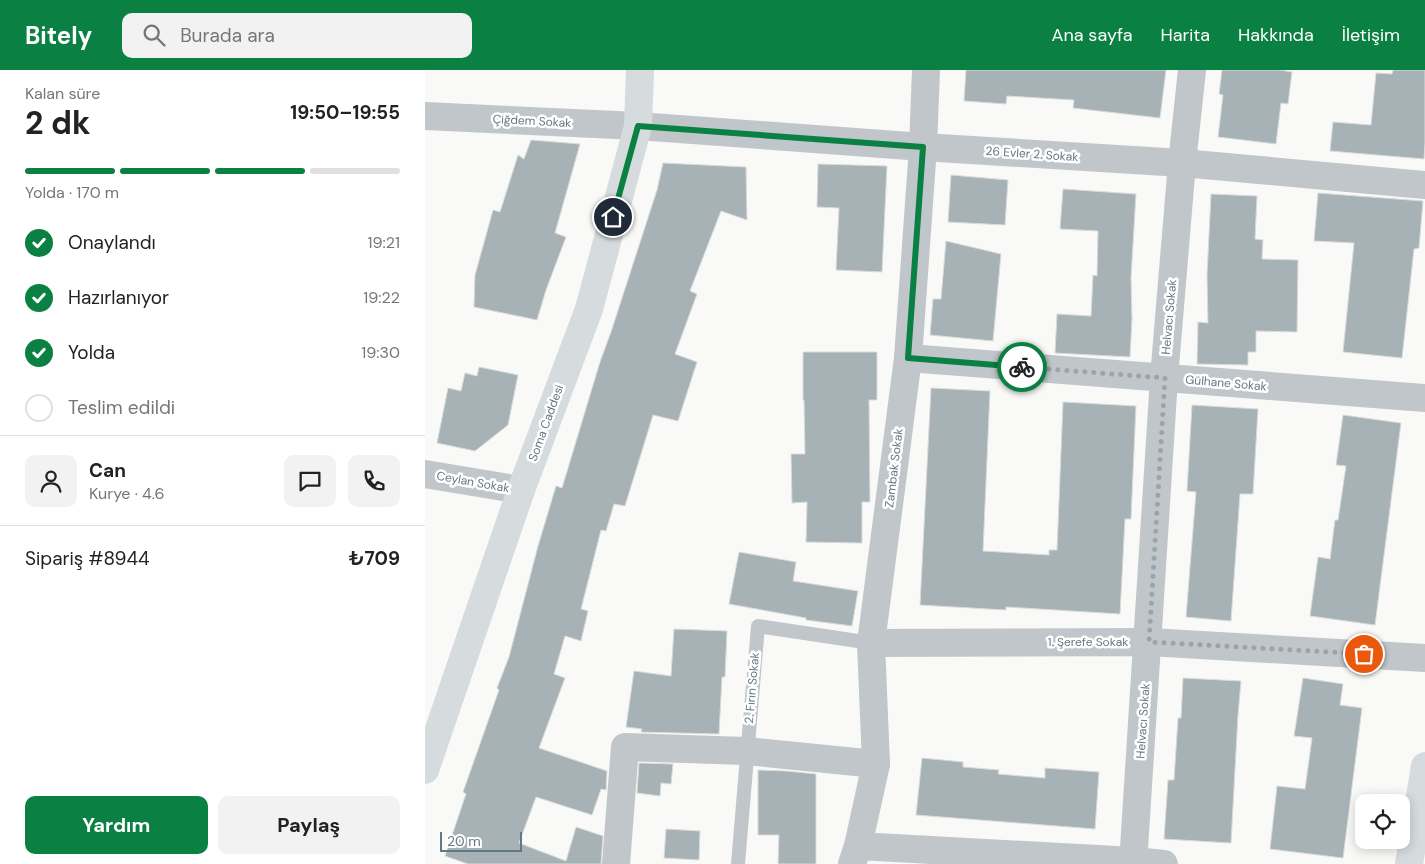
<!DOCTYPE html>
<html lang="tr">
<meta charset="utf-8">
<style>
body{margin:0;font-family:"DM Sans",sans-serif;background:#f2f2f2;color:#222;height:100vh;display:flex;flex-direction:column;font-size:19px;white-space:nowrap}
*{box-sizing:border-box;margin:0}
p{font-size:16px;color:#767676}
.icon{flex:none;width:28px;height:28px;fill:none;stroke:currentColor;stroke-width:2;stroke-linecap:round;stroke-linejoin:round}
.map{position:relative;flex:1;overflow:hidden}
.panel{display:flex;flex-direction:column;background:#fff;width:425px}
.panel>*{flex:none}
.controls{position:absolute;left:930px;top:724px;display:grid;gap:10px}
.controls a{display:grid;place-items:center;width:55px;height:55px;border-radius:10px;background:#fff;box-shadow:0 2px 12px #0003;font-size:25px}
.scale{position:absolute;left:15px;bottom:12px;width:82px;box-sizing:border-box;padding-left:5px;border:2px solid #647881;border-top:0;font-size:14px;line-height:18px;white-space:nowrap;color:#647881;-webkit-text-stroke:4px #fff;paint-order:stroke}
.pin{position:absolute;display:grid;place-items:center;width:42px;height:42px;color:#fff;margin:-21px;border:2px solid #fff;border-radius:50%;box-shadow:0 1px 5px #0007}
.courier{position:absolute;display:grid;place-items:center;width:50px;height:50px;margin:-25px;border:4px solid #0b8043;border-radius:50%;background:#fff;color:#222;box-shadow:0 1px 6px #0007}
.overview em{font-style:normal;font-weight:700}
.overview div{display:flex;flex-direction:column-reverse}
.overview{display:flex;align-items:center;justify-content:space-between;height:85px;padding:0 25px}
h1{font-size:32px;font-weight:700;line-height:38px}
.bar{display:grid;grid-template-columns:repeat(4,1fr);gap:8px 5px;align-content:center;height:60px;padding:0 25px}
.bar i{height:6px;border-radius:4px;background:#e0e0e0}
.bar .current{background:#0b8043}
.bar p{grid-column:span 4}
.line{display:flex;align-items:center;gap:12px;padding:0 25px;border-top:1px solid #e0e0e0}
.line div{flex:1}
.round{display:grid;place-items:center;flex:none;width:52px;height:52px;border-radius:10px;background:#f2f2f2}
ol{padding:0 25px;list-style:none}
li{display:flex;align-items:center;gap:15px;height:55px}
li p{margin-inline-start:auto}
li .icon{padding:5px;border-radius:50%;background:#0b8043;color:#fff;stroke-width:4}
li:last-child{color:#767676}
li i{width:28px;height:28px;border:2px solid #e0e0e0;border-radius:50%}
.cta{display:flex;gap:10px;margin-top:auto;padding:10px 25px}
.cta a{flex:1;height:58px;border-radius:10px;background:#0b8043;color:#fff;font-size:20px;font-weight:700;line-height:58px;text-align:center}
.cta a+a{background:#f2f2f2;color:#222}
header{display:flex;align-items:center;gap:30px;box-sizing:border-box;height:70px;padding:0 25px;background:#0b8043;color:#fff}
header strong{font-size:24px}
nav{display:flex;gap:28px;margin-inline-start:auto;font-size:18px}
.search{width:350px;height:45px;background:#f2f2f2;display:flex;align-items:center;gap:12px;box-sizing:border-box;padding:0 18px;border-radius:10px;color:#767676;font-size:19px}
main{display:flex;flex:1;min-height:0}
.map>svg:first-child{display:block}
.building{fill:#a7b2b6;stroke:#dbdbd9}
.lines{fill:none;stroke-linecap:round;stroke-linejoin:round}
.service{stroke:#c0c6c9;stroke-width:14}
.minor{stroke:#c0c6c9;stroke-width:28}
.secondary{stroke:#d6dbde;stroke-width:28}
.trunk{stroke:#d6dbde;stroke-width:28}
.done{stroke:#98a5aa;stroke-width:5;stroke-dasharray:0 9}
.route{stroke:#0b8043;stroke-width:6}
.labels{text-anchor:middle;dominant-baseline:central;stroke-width:5;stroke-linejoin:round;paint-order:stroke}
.street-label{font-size:12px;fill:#647881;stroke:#fff}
</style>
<header>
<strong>Bitely</strong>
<div class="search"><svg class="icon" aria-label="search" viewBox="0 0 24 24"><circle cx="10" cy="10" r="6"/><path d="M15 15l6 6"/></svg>Burada ara</div>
<nav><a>Ana sayfa</a><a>Harita</a><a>Hakkında</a><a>İletişim</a></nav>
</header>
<main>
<section class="panel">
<div class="overview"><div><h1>2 dk</h1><p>Kalan süre</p></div><em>19:50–19:55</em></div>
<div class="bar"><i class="current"></i><i class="current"></i><i class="current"></i><i></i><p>Yolda · 170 m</p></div>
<ol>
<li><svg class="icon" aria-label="check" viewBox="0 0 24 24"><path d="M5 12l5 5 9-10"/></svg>Onaylandı<p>19:21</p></li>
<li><svg class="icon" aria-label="check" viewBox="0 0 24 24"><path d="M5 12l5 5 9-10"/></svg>Hazırlanıyor<p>19:22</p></li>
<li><svg class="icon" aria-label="check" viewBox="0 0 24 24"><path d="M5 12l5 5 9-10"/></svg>Yolda<p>19:30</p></li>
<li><i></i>Teslim edildi</li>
</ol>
<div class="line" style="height:90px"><a class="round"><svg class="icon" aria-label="person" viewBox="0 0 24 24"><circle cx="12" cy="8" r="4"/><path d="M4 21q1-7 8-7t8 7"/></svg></a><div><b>Can</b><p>Kurye · 4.6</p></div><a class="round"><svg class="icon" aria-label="chat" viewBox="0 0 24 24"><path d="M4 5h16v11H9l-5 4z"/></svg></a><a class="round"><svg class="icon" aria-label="phone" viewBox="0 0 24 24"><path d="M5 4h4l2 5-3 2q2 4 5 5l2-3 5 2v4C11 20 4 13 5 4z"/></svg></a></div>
<div class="line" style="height:65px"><div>Sipariş #8944</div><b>₺709</b></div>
<div class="cta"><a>Yardım</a><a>Paylaş</a></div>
</section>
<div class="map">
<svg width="1000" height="794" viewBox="0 0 1000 794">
<rect width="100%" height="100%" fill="#f9f9f7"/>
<!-- building -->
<g class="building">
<path d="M 541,0 L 741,0 L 735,48 L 648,38 L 649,30 L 582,26 L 581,34 L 539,31 Z"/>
<path d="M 797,0 L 855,0 L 867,2 L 863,34 L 856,33 L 851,74 L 793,67 L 798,25 L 794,24 Z"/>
<path d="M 968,0 L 1000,0 L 1000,73 L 999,89 L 905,81 L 908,52 L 946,55 L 951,3 L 967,4 Z"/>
<path d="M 106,70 L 155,74 L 130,163 L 141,167 L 121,220 L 112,250 L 49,237 L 50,205 L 68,140 L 75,142 L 93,85 L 99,89 Z"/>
<path d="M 238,93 L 321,97 L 322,150 L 296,141 L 265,221 L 272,224 L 250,284 L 272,292 L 253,351 L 228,345 L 200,436 L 189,434 L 181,461 L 176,460 L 156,539 L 163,541 L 156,571 L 140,566 L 129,604 L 140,608 L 114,678 L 182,701 L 181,720 L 176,719 L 167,745 L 111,727 L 94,773 L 141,791 L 151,757 L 178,766 L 176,794 L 43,794 L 20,786 L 41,724 L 38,722 L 74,620 L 72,618 L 84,587 L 113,476 L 131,416 L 137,418 L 175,292 L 186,262 L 232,120 Z"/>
<path d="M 393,94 L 462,96 L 457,202 L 411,200 L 414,138 L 392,137 Z"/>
<path d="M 526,105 L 583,110 L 580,155 L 523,152 Z"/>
<path d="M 638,119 L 711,124 L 706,208 L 707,249 L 705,287 L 630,283 L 632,244 L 666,246 L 668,205 L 672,206 L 673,161 L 635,159 Z"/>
<path d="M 893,123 L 998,131 L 994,178 L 989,179 L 977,288 L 918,282 L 929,173 L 889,171 Z"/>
<path d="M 786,124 L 832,126 L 830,169 L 838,170 L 837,189 L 873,190 L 872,262 L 831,261 L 831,282 L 823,282 L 823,295 L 772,294 L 773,252 L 783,253 L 782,205 Z"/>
<path d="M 521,171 L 576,184 L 568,271 L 505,265 L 508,229 L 516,229 Z"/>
<path d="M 378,282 L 452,282 L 452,330 L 444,330 L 445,432 L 437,432 L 437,473 L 381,472 L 382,432 L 367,433 L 366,384 L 380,384 L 379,330 L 378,330 Z"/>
<path d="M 54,297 L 93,305 L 83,355 L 50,381 L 12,373 L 23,318 L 36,321 L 40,303 L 52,306 Z"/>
<path d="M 506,318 L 565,321 L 558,481 L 624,485 L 624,480 L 632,480 L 638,332 L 711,336 L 706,449 L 700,449 L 695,544 L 581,537 L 581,540 L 495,535 Z"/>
<path d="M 767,335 L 833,339 L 828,424 L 815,424 L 806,551 L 761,547 L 771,422 L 762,421 Z"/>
<path d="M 918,345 L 976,353 L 950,555 L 885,546 L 893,487 L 905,489 L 910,450 L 913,450 L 921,396 L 911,395 Z"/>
<path d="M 314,482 L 371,492 L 368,511 L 433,521 L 427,556 L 381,550 L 381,548 L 304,534 Z"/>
<path d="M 249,559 L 302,561 L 300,607 L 297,607 L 294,664 L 216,662 L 217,659 L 201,657 L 209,601 L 246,606 Z"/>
<path d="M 758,608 L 816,611 L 813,645 L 806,773 L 739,769 L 743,710 L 749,710 L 753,648 L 756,648 Z"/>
<path d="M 878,608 L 918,614 L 915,635 L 937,638 L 918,788 L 845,779 L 852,716 L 880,719 L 887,668 L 869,666 Z"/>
<path d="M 497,688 L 538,692 L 538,697 L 574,700 L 573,704 L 620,708 L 620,698 L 674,702 L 670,759 L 491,745 Z"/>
<path d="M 214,693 L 248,694 L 246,714 L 236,713 L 235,726 L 212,723 Z"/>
<path d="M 333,700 L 361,701 L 391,704 L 391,794 L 353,794 L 354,765 L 333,765 Z"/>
<path d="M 241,759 L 275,761 L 274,790 L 239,788 Z"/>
</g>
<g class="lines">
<!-- service -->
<path class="service" d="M 313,794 L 333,556 L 446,573"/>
<!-- minor -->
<g class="minor">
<path d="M 0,46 L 213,56 L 498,77 L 757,93 L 1000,115"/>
<path d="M 483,288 L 1000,328"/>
<path d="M 0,404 L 96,420"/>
<path d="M 446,573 L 724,572 L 1000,588"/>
<path d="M 433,776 L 709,791 L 739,794"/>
<path d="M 191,794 L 200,677 L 321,681 L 451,694"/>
<path d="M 427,794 L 433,776 L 451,694 L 446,573 L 483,288 L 498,77 L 501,0"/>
<path d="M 708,794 L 739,308 L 757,93 L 767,0"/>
</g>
<!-- secondary -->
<path class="secondary" d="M 0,700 L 96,420 L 164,239 L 213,56 L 215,0"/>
<!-- trunk -->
<path class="trunk" d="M 984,794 L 1000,696"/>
</g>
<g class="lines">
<!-- done -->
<path class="done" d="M 597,297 L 740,308 L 724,572 L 939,584"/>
<!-- route -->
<path class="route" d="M 188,147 L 213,56 L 498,77 L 483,288 L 597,297"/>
</g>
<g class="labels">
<!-- street labels -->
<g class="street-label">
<text transform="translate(107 51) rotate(3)">Çiğdem Sokak</text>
<text transform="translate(607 84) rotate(4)">26 Evler 2. Sokak</text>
<text transform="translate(744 247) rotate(-85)">Helvacı Sokak</text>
<text transform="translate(801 313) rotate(5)">Gülhane Sokak</text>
<text transform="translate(121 353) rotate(-70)">Soma Caddesi</text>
<text transform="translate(469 398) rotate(-83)">Zambak Sokak</text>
<text transform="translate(48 412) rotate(10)">Ceylan Sokak</text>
<text x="663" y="572">1. Şerefe Sokak</text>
<text transform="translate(327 618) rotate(-85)">2. Fırın Sokak</text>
<text transform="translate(718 651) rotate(-86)">Helvacı Sokak</text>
</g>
</g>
</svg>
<div class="controls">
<a><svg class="icon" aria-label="locate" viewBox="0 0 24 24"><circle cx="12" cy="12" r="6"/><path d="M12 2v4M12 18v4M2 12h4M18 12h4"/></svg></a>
</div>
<div class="scale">20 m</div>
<div class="pin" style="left:939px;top:584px;background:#ea580c"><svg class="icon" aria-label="bag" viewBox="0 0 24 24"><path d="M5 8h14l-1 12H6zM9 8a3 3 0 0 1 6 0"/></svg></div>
<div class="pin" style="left:188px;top:147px;background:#1f2937"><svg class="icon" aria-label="home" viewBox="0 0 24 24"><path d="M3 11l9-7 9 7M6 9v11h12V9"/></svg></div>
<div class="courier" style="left:597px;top:297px"><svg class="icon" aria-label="bike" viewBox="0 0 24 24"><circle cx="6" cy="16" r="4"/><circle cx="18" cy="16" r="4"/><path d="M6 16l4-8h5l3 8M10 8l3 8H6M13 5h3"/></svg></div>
</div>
</main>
